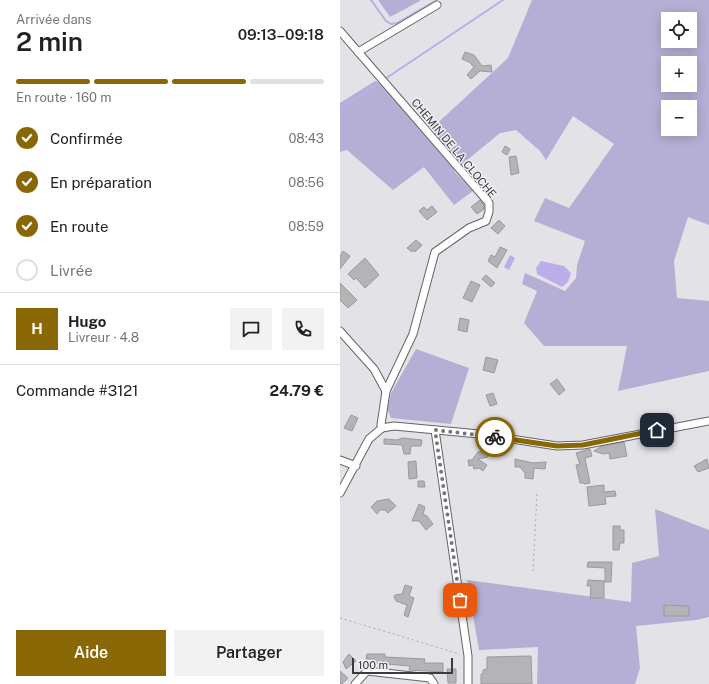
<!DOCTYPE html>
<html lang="fr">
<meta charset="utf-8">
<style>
body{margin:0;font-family:"Public Sans",sans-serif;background:#f2f2f2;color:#222;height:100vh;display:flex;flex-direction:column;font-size:15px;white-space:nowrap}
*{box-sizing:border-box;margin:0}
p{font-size:13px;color:#767676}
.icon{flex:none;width:22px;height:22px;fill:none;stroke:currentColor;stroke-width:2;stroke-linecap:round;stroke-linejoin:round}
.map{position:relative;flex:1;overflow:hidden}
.panel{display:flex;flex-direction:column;background:#fff;width:340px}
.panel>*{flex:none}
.buttons{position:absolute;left:321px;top:12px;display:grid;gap:8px}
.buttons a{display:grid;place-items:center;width:36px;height:36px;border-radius:0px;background:#fff;box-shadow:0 2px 10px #0003;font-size:20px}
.scale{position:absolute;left:12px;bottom:10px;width:101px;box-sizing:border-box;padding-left:4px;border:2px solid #3b3b3d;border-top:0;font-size:11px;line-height:14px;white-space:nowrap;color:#3b3b3d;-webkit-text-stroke:3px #f0eff3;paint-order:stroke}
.pin{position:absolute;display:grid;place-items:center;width:34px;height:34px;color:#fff;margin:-17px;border-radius:8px;box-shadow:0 2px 6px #0006}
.courier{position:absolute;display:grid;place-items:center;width:40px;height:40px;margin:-20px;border:3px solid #8a6705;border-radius:50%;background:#fff;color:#222;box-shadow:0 1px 5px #0007}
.overview em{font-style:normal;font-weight:600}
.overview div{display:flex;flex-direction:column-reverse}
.overview{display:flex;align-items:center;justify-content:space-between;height:68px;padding:0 16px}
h1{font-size:26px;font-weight:600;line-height:30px}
.bar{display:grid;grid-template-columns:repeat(4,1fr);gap:6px 4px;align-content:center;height:48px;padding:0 16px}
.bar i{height:5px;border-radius:3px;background:#e0e0e0}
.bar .current{background:#8a6705}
.bar p{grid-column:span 4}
.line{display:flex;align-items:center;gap:10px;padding:0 16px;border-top:1px solid #e0e0e0}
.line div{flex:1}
.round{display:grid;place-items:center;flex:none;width:42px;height:42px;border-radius:0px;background:#f2f2f2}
ol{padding:0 16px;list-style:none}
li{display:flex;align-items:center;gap:12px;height:44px}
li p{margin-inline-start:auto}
li .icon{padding:4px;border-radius:50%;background:#8a6705;color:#fff;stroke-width:4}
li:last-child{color:#767676}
li i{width:22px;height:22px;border:2px solid #e0e0e0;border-radius:50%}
.cta{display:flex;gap:8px;margin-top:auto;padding:8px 16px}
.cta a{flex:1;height:46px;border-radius:0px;background:#8a6705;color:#fff;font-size:16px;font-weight:600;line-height:46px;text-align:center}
.cta a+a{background:#f2f2f2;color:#222}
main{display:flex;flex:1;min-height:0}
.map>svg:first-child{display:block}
.green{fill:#b6afd5;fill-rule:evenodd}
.water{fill:#bbaeeb}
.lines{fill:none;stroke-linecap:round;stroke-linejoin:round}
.stream{stroke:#bbaeeb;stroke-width:2}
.building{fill:#b4b4b7;stroke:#9a9a9e}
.minor-casing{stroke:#656568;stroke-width:9}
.path{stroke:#aaaaad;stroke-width:1;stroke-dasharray:2 3;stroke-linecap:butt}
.minor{stroke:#fff;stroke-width:7}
.done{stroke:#767578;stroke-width:4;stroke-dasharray:0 7.2}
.route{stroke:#8a6705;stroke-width:5}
.labels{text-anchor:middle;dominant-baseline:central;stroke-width:3;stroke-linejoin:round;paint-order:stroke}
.street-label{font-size:11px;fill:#3b3b3d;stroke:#f0eff3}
</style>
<main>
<section class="panel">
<div class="overview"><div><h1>2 min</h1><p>Arrivée dans</p></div><em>09:13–09:18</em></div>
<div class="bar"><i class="current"></i><i class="current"></i><i class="current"></i><i></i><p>En route · 160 m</p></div>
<ol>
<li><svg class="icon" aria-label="check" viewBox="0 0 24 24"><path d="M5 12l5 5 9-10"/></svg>Confirmée<p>08:43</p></li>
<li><svg class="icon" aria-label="check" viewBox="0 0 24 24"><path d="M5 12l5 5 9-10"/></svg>En préparation<p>08:56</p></li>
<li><svg class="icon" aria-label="check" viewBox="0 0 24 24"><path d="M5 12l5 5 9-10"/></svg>En route<p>08:59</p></li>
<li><i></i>Livrée</li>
</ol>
<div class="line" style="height:72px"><b class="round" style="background:#8a6705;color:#fff">H</b><div><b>Hugo</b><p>Livreur · 4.8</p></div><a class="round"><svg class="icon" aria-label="chat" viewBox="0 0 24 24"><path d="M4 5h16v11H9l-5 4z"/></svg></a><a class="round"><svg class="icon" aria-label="phone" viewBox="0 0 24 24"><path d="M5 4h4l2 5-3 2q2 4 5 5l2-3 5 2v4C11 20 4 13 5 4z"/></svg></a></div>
<div class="line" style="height:52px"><div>Commande #3121</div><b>24.79 €</b></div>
<div class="cta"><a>Aide</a><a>Partager</a></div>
</section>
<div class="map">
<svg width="369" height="684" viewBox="0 0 369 684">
<rect width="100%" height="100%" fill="#e3e2e6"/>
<!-- green -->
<g class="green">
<path d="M 38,0 L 80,0 L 80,1 L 50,17 Z"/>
<path d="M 192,0 L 369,0 L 369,225 L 348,217 L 334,261 L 337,298 L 369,301 L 369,371 L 278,391 L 287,346 L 204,346 L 184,323 L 197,291 L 182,284 L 185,273 L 225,291 L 236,278 L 237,265 L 245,241 L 194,221 L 205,198 L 229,208 L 274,144 L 233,116 L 206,160 L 200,151 L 176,130 L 160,133 L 114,171 L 133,191 L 114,205 L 84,167 L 53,190 L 7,150 L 0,152 L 0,103 L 35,81 L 48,85 L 90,130 L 168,58 ZM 328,19 L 350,19 L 350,41 L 328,41 ZM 328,63 L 350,63 L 350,85 L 328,85 ZM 328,107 L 350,107 L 350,129 L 328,129 Z"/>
<path d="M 76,349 L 129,368 L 111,424 L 51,418 L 47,408 L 51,393 Z"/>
<path d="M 315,509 L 369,530 L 369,617 L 356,620 L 296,626 L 300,668 L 295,684 L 197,684 L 198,647 L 139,650 L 127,580 L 291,602 L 292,563 L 319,556 Z"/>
</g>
<!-- water -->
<g class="water">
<path d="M 170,255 L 175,258 L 169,270 L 164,267 Z"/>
<path d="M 201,261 L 224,266 L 231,273 L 228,282 L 222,287 L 197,274 L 196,268 Z"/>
</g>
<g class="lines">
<!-- stream -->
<g class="stream">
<path d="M 31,0 L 46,21 L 51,24 L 57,23 L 97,0"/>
<path d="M 45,79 L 163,0"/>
<path d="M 0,108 L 41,82"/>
</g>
</g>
<!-- building -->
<g class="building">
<path d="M 125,52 L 134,55 L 142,66 L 151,65 L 152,72 L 140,71 L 131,79 L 127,75 L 134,67 L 129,62 L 122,59 Z"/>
<path d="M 165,146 L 170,149 L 167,155 L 162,152 Z"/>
<path d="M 176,156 L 179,173 L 171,175 L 169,157 Z"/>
<path d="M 140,200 L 144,206 L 144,209 L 137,214 L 131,207 Z"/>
<path d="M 92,206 L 97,212 L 87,220 L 79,211 L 84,207 L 87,210 Z"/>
<path d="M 159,220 L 165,226 L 158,234 L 151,228 Z"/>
<path d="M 76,240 L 82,245 L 75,252 L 74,250 L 72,252 L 67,248 Z"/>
<path d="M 160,247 L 167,250 L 157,268 L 148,261 L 151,255 L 155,257 Z"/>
<path d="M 3,251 L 10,256 L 0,269 L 0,256 Z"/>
<path d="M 25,258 L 39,275 L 25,288 L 16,278 L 14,280 L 8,274 Z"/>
<path d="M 146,275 L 155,283 L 151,287 L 142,279 Z"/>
<path d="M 131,281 L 140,285 L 132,302 L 123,298 Z"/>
<path d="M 0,283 L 17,300 L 8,308 L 0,300 Z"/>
<path d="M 120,318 L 129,320 L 127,332 L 118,330 Z"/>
<path d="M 146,357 L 158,360 L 154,373 L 143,370 Z"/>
<path d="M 217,379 L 225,390 L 219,395 L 210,384 Z"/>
<path d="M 153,393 L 157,404 L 150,406 L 146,395 Z"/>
<path d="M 11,415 L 18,418 L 12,431 L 4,428 Z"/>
<path d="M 62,438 L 82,440 L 81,446 L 71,446 L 70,454 L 64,454 L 62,445 L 44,444 L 44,439 L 57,440 Z"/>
<path d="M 284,442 L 287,456 L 270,459 L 269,453 L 263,454 L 254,451 L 262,446 Z"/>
<path d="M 250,449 L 252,456 L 245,458 L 250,483 L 244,484 L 244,483 L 240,483 L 236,465 L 240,464 L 236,453 Z"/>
<path d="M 147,450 L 148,457 L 138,459 L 147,465 L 143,471 L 139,468 L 134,469 L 133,465 L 129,466 L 128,460 L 132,460 L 138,452 Z"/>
<path d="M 175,459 L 193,463 L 206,462 L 205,469 L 194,468 L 193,479 L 185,478 L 185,473 L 180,467 L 175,467 Z"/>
<path d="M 367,459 L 369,468 L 358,472 L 354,466 Z"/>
<path d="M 76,461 L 77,478 L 69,479 L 68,462 Z"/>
<path d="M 78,481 L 84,481 L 85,487 L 78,487 Z"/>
<path d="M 264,485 L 264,492 L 275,491 L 276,496 L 265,497 L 266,504 L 249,506 L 247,487 Z"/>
<path d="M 49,499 L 56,506 L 48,513 L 45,510 L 40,510 L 37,514 L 31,507 L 37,501 Z"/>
<path d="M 79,504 L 85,507 L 83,514 L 87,516 L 93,524 L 86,530 L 79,521 L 72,521 Z"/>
<path d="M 273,526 L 280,526 L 280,530 L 284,530 L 284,543 L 280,543 L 279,550 L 273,550 Z"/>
<path d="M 248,562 L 272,562 L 271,582 L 264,582 L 264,598 L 250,598 L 251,586 L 247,586 L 248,580 L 265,581 L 265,568 L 247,567 Z"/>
<path d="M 65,585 L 72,587 L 69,596 L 74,598 L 68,617 L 64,615 L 67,605 L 56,601 L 54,597 L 55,595 L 62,594 Z"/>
<path d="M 324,605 L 349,606 L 349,616 L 324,616 Z"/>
<path d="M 9,654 L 16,661 L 6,669 L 3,662 Z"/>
<path d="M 27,654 L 45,654 L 45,657 L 85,659 L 84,663 L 103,663 L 103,672 L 69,670 L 70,666 L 34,663 L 34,659 L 26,659 Z"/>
<path d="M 191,656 L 192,684 L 141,684 L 141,674 L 143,674 L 143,670 L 147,669 L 147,657 Z"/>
<path d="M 107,669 L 116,669 L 116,683 L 108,683 Z"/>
<path d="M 0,671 L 8,678 L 2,684 L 0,684 Z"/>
</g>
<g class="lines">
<!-- minor casing -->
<g class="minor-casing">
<g id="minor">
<path d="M 0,31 L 149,203 L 149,212 L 146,221 L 129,228 L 95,252 L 73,334 L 46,391 L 41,425 L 42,428"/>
<path d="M 18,52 L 97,5"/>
<path d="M 0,331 L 34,369 L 46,391"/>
<path d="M 42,428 L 54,426 L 139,434 L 217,446 L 243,445 L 369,421"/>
<path d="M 95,430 L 128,656 L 128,684"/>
<path d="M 0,460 L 16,466"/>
<path d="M 0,493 L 29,439 L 42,428"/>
<path d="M 15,684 L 27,671 L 90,678 L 94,684"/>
</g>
</g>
<!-- path -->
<g class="path">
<path d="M 193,571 L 197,493"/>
<path d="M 0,618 L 120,654"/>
</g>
<!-- minor -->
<use href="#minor" class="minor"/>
</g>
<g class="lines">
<!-- done -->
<path class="done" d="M 120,600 L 95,430 L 155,437"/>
<!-- route -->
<path class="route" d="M 155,437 L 217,446 L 243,445 L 317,430"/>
</g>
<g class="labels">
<!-- street labels -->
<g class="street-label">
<text transform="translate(114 148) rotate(50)">CHEMIN DE LA CLOCHE</text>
</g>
</g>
</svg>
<div class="buttons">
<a><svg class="icon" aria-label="locate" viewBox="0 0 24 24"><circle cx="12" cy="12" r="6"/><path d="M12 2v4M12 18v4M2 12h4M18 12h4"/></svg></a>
<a>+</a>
<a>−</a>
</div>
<div class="scale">100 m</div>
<div class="pin" style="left:120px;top:600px;background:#ea580c"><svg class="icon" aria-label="bag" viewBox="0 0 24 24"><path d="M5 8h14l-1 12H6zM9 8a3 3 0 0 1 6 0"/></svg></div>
<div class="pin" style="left:317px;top:430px;background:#1f2937"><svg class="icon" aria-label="home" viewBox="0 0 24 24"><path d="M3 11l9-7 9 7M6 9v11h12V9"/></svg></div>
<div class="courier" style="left:155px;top:437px"><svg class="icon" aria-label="bike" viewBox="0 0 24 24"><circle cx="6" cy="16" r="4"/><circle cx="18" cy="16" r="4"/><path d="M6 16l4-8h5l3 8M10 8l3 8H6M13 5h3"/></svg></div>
</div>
</main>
